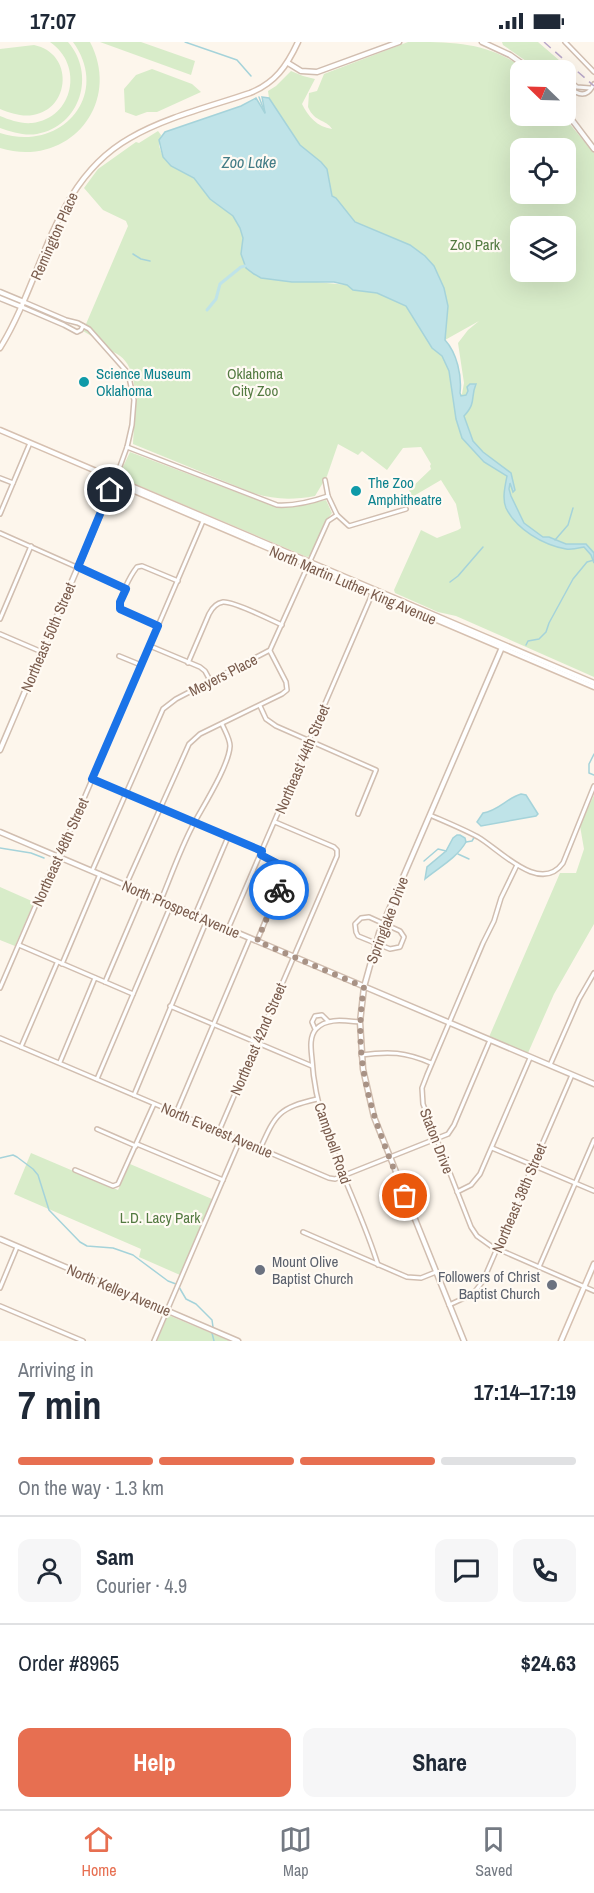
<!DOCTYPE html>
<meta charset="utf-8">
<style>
body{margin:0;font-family:"Archivo Narrow",sans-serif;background:#f6f6f7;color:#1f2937;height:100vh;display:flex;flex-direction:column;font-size:22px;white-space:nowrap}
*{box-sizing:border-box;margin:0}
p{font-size:20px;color:#747a83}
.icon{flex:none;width:33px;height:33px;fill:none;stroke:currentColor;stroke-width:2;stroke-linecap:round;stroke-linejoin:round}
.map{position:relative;height:1299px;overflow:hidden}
.side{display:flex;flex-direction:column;background:#fff;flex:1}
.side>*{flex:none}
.needle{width:39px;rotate:293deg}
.fabs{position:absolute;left:510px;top:18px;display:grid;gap:12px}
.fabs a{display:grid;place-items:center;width:66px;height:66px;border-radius:12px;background:#fff;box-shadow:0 6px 24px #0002;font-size:30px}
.pin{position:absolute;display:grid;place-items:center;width:51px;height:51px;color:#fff;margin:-26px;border:3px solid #fff;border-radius:50%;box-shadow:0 2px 6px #0007}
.courier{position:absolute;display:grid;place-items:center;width:60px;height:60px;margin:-30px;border:4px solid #1a73e8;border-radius:50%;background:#fff;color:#222;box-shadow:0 2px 8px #0007}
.headline em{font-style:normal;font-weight:700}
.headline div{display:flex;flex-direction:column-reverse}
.headline{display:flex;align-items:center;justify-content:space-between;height:102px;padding:0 18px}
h1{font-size:39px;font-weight:700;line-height:45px}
.bar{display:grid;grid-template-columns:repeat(4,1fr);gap:9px 6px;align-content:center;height:72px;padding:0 18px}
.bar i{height:8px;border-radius:4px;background:#e0e1e3}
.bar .current{background:#e76f51}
.bar p{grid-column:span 4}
.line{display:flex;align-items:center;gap:15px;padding:0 18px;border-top:2px solid #e0e1e3}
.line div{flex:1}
.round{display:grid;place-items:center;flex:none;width:63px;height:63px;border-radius:12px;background:#f6f6f7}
.primary-button{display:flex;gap:12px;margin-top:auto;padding:12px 18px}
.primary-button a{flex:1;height:69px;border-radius:12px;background:#e76f51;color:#fff;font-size:24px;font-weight:700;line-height:69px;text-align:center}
.primary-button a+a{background:#f6f6f7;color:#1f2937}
.status{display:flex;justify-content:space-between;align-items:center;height:42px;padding:0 30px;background:#fff;direction:ltr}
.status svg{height:16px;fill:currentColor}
.tab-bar{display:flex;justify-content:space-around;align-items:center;height:84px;border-top:2px solid #e0e1e3;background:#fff;font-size:16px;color:#747a83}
.tab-bar a{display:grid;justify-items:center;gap:3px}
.tab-bar .current{color:#e76f51}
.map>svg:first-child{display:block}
.green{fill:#d8ecc9;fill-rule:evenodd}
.water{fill:#bfe3e8;stroke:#a5d3da;stroke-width:1.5}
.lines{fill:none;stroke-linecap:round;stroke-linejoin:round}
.stream{stroke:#a5d3da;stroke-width:1.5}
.canal{stroke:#bfe3e8;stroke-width:3}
.minor-casing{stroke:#d1beb0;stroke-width:6}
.tertiary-casing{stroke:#d1beb0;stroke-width:7}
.secondary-casing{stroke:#d6c0b0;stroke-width:7}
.minor{stroke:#fff;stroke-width:3}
.tertiary{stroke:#fff;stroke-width:4}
.secondary{stroke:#fff;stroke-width:4}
.rail{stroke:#b9a8c9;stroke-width:1.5;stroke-dasharray:9 6;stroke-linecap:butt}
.done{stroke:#a89285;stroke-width:6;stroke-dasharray:0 10.8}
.route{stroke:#1a73e8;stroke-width:8}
.culture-dot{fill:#0f9aa8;stroke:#fffaf3;stroke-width:2}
.worship-dot{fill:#6b7280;stroke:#fffaf3;stroke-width:2}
.labels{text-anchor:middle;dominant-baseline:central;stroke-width:4.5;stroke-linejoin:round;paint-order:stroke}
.street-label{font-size:15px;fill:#7a5c4d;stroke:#fffaf3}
.park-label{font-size:15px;fill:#537a41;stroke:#fffaf3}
.culture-label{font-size:15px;fill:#0d838f;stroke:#fffaf3;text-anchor:start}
.worship-label{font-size:15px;fill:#5b616d;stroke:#fffaf3;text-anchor:start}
.water-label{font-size:16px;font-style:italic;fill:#437c86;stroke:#fffaf3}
</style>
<div class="status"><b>17:07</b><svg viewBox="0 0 49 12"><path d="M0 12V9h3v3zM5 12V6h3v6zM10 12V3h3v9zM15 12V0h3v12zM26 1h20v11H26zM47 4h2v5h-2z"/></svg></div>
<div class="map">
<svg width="594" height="1299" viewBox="0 0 594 1299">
<rect width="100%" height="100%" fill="#fdf6ec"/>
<!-- green -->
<g class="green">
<path d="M 50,0 L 68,0 C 96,32 81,84 37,92 C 24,94 12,90 0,86 L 0,74 C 10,78 21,82 32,81 C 74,76 84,23 50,0 Z"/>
<path d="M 73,0 L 90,0 C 123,63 67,127 0,106 L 0,91 C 60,111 112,54 73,0 Z"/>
<path d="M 100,0 L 141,0 L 195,19 L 191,33 Z"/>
<path d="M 408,0 C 456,0 488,0 526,28 L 520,28 L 520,74 L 565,74 L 568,80 L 594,111 L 594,635 L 456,574 L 438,570 L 395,551 L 394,548 L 421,488 L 437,496 L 458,488 L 461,486 L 456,462 L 441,438 L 412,455 L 409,448 L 431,427 L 430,424 L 431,422 L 421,405 L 403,406 L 387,428 L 362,409 L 358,413 L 338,402 L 327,434 L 315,454 C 293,458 275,458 253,451 L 133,402 C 134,375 145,319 110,309 L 105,302 L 83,289 L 128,184 L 126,179 L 103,168 L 84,146 L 98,127 L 136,100 L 139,101 L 158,89 L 161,93 L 159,104 L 163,115 L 171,124 L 194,136 L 210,157 L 233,174 L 240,186 L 243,196 L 241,212 L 247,226 L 316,240 L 348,243 L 353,248 L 377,251 L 406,264 L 432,306 L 442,314 L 449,329 L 453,356 L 462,352 L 464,341 L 458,301 L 468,288 L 479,279 L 445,298 C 447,260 447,221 408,203 C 391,195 372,191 357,181 C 348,175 342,164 336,156 L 332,154 L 327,127 L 321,120 L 300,103 L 269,56 L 268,49 L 276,44 L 291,29 L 303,34 L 315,37 L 302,62 C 308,74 317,85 332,87 C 326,77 315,81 308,65 L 309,51 L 317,49 L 324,32 ZM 520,106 L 566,106 L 566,152 L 520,152 ZM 520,184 L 566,184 L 566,230 L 520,230 Z"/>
<path d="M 502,0 L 538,0 L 574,31 L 573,33 L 555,23 L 539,28 L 503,3 Z"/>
<path d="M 34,3 C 74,11 71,67 33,73 C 22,75 10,71 0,67 L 0,7 Z"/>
<path d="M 152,27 L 192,42 L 201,50 L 157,70 L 147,70 L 136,74 L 125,70 L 124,47 L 136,33 Z"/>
<path d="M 130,410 L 273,464 L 294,465 L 326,458 L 332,471 L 325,480 L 310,514 L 307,515 L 121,436 L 120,431 Z"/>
<path d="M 594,753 L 594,882 L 554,952 L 528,1011 L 489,995 L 560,831 L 576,831 L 584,807 L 580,784 Z"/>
<path d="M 0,845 L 34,860 L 15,904 L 0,898 Z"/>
<path d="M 31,1111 L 118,1148 L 130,1122 L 212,1157 L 180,1233 L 139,1215 L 141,1207 L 14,1152 Z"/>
<path d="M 168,1273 L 230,1299 L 157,1299 Z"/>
</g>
<!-- water -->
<g class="water">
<path d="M 262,55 L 269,56 L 300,103 L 321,120 L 327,127 L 332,154 L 336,156 L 355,180 L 410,203 L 425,214 L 434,224 L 444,246 L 448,264 L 445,298 C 457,311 462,334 460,351 L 461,354 L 466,353 L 468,349 L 467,345 L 470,342 L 476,342 C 470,356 477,360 464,374 L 473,399 L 483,410 L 511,431 L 515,448 L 513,450 L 510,441 L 509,447 L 511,454 L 524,481 L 543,495 L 549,495 L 566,502 L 586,502 L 594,511 L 594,521 L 591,513 L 584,505 C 579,506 572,508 566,507 C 543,503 516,487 506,466 C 502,457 505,444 507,434 L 484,420 L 462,396 L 456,377 L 449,329 L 442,314 L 432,306 L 406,264 L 377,251 L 353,248 L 347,243 L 334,240 L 292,240 L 261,236 L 254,232 L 246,226 L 241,212 L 243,196 L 240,186 L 233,174 L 210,157 L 194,136 L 171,124 L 163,115 L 159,98 L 165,90 L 241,64 L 256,56 L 265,71 Z"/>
<path d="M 521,752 L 526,753 L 538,772 L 536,774 L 481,784 L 477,780 L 483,771 C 498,769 507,756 521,752 Z"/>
<path d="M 457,793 L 460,793 L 465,796 L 466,800 C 457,816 438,826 425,837 L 427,825 L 446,809 L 453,796 Z"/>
</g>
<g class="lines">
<!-- stream -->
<g class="stream">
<path d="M 185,0 L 237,18 L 251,34"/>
<path d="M 259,55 L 265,71"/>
<path d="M 133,212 L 141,217 L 150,219"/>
<path d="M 555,498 L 568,483 L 573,466"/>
<path d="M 450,540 L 458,534 L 483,505"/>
<path d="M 526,603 L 528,599 L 539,597 L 546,590 L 549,581 L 573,537 L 587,520 L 594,518"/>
<path d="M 594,712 L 589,722 L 589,731 L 594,733"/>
<path d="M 466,800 L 472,799 L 475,794"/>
<path d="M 0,806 L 31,811 L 44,816"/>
<path d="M 458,812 L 469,817"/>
<path d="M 424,819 L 438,807 L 446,809"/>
<path d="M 0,1116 L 13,1113 L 17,1115 L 33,1127 L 38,1133 L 49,1168 L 80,1200 L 87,1204 L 113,1206 L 133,1213 L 168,1239 L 176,1242"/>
<path d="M 179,1245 L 186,1257 L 196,1262 L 212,1278 L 213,1285"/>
<path d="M 212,1291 L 214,1299"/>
</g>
<!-- canal -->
<path class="canal" d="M 207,268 L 216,257 L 220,242 L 241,225 L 245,224"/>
<!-- minor casing -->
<g class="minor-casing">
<g id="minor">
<path d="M 565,0 L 594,30"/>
<path d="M 566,36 L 577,45 L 590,46"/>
<path d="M 566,42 C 571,47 580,56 588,50 C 591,48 592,45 594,42"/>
<path d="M 24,260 L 66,278 L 78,281 L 89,287 L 128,331 L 134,358 L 132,383 L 127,405 L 115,438"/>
<path d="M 22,265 L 64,283 L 77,290 L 81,288 L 83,284"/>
<path d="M 127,405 L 277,463 C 295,464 311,460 328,454"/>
<path d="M 0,436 L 13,441"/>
<path d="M 325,438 L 328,454 L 337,473"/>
<path d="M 0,472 L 30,401"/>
<path d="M 0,491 L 126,547"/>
<path d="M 0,577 L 31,504"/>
<path d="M 158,584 L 120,567 C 119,555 130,534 137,525 L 142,524 L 178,539"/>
<path d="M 0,592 L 42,610"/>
<path d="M 150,604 L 200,625 L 205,629 L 211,640"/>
<path d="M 119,614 L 141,623"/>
<path d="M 188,621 L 209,572 C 212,566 217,561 223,560 C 234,559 271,578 282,583"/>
<path d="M 260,664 L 266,677 L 276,684 L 376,728 L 358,772"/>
<path d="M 93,737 L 262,809"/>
<path d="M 430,773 C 446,780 463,787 478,795 C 499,807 540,853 563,821 L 594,744"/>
<path d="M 517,823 L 501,856 L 494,879 L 483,901 L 427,1033 L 422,1046 L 423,1062 L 471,1185 L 477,1194 L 491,1204 L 594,1249"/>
<path d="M 92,829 L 163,667 L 176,657 L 270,608 L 328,479 L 337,473 L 349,484 L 406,467"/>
<path d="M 126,843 L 189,702 L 200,692 L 282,652 L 287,648 L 286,640 L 270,609"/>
<path d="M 161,858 C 171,834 180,808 192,785 C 202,766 229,724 230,704 C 230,697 225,689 222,682"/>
<path d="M 195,873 L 228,795"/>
<path d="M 369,875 L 400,889 L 404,895 L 400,905 L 390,907 L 358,894 L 356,890 L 355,882 L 361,876 Z"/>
<path d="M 228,887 L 373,550"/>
<path d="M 257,899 L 286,829 L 284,824 L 261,813"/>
<path d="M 19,903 L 133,952"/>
<path d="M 62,922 L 100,832"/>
<path d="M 105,940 L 143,851"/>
<path d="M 0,946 L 56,816 L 70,789 L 203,479"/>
<path d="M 170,964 L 312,1024"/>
<path d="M 360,980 C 346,979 327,975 316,987 C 309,995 311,1007 312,1017 C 316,1091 357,1154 378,1223"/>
<path d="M 315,987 L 312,980 L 315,974 L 322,973 L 328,979"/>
<path d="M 0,996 L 329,1136 L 335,1137 L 448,1092 L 454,1083 L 490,998"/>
<path d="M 21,1005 L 57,921"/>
<path d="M 361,1013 C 390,1009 405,1010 431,1021"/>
<path d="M 60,1020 L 95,936"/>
<path d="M 550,1023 L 579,957 L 594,931"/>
<path d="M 97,1037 L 171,863"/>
<path d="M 134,1053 L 207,878"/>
<path d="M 176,1071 L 250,896"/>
<path d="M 97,1087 L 136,1104"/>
<path d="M 219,1089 L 337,814 L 337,808 L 334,805 L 275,780"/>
<path d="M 137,1102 L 223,1138"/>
<path d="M 492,1106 L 594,1149"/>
<path d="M 260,1107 C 276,1071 279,1066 317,1057"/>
<path d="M 75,1128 L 113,1144 L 118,1142 L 154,1062"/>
<path d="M 457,1150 L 471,1143 L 480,1132 L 530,1016"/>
<path d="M 303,1190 L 407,1235 L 421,1236 L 436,1230"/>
<path d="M 539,1225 L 594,1098"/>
<path d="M 0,1246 L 17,1205"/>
<path d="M 449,1263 L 473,1252 L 483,1239 L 572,1033"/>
<path d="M 0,1264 L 83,1299"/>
<path d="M 154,1299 L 240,1098"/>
</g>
</g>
<!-- tertiary casing -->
<g class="tertiary-casing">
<g id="tertiary">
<path d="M 482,0 L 510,13 L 531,28"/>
<path d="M 288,21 L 301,29 L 317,30 L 399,0"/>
<path d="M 566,70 L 594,107"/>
<path d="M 0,250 L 24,260"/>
<path d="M 0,256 L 22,265"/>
<path d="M 0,708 L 115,438"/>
<path d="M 0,790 L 594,1042"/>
<path d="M 0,1197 L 238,1299"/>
<path d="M 464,1299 L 374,1075 L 363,1027 L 360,980 L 364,945 L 379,891 L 503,603"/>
</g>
</g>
<!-- secondary casing -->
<g class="secondary-casing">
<g id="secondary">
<path d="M 0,306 C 44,235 52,140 130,96 C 166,75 212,64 250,51 C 275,41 287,24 298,0"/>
<path d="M 0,388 L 594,641"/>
<path d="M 115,438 L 118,442 L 594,645"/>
<path d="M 561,1299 L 594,1222"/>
</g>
</g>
<!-- minor -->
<use href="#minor" class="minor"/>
<!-- tertiary -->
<use href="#tertiary" class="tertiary"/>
<!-- secondary -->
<use href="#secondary" class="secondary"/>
<!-- rail -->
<path class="rail" d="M 544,0 L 594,44"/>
</g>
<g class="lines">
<!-- done -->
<path class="done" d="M 279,848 L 257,899 L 364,945 C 351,1026 375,1081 405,1154"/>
<!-- route -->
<path class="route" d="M 110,448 L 78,525 L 126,547 L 120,560 L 120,567 L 158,584 L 92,737 L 262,809 L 261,813 L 286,826 L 286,833 L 279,848"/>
</g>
<!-- markers -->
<g class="culture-dot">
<circle cx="84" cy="340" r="6"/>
<circle cx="356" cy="449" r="6"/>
</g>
<g class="worship-dot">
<circle cx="260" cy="1228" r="6"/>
<circle cx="552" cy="1243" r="6"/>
</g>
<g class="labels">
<!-- street labels -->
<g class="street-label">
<text transform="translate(54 194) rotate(-66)">Remington Place</text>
<text transform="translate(353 543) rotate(23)">North Martin Luther King Avenue</text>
<text transform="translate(48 595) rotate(-67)">Northeast 50th Street</text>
<text transform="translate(223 633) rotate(-27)">Meyers Place</text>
<text transform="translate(302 717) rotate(-67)">Northeast 44th Street</text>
<text transform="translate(60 810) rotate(-66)">Northeast 48th Street</text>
<text transform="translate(181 867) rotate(23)">North Prospect Avenue</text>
<text transform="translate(387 878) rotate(-69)">Springlake Drive</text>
<text transform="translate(258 997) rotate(-67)">Northeast 42nd Street</text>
<text transform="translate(217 1088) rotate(23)">North Everest Avenue</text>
<text transform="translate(437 1099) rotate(69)">Staton Drive</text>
<text transform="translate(333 1101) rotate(71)">Campbell Road</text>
<text transform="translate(519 1156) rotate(-67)">Northeast 38th Street</text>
<text transform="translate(119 1248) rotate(23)">North Kelley Avenue</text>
</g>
<!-- park labels -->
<g class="park-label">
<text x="475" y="202">Zoo Park</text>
<text x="255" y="331">Oklahoma<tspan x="255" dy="17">City Zoo</tspan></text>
<text x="160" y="1175">L.D. Lacy Park</text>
</g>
<!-- culture labels -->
<g class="culture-label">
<text x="96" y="331">Science Museum<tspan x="96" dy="17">Oklahoma</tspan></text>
<text x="368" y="440">The Zoo<tspan x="368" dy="17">Amphitheatre</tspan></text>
</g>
<!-- worship labels -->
<g class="worship-label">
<text x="272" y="1219">Mount Olive<tspan x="272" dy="17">Baptist Church</tspan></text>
<text x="540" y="1234" text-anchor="end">Followers of Christ<tspan x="540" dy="17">Baptist Church</tspan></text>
</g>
<!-- water labels -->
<g class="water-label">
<text x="249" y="120">Zoo Lake</text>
</g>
</g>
</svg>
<div class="fabs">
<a><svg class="needle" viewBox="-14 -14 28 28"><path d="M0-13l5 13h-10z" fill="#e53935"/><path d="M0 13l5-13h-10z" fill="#747a83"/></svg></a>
<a><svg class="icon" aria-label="locate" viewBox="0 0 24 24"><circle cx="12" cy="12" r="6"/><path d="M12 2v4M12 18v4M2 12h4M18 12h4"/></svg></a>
<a><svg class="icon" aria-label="layers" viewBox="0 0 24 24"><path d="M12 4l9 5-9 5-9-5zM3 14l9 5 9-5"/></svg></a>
</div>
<div class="pin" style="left:405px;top:1154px;background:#ea580c"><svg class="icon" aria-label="bag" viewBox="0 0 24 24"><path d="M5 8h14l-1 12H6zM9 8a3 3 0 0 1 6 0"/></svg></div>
<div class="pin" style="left:110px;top:448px;background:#1f2937"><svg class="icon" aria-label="home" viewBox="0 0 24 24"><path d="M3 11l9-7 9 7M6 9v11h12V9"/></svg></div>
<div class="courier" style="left:279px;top:848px"><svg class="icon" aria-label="bike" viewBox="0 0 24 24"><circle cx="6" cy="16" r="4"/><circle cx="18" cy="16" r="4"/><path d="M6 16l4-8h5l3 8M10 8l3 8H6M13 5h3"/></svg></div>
</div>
<section class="side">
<div class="headline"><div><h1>7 min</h1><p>Arriving in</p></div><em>17:14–17:19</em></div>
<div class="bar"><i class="current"></i><i class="current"></i><i class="current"></i><i></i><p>On the way · 1.3 km</p></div>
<div class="line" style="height:108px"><a class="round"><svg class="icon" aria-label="person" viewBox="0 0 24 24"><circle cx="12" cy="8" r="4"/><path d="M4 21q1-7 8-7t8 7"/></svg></a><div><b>Sam</b><p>Courier · 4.9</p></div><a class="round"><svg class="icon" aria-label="chat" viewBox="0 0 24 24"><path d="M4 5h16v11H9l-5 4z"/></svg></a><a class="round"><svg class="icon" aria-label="phone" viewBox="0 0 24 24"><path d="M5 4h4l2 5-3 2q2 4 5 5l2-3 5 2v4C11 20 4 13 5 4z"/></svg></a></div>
<div class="line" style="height:78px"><div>Order #8965</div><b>$24.63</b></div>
<div class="primary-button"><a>Help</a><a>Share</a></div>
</section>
<nav class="tab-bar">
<a class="current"><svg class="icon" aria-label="home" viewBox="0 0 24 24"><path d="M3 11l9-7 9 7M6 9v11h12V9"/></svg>Home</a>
<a><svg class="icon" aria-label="map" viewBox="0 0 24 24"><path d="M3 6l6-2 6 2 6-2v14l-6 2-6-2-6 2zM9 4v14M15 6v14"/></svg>Map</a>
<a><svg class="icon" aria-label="saved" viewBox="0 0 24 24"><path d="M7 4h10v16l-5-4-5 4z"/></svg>Saved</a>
</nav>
